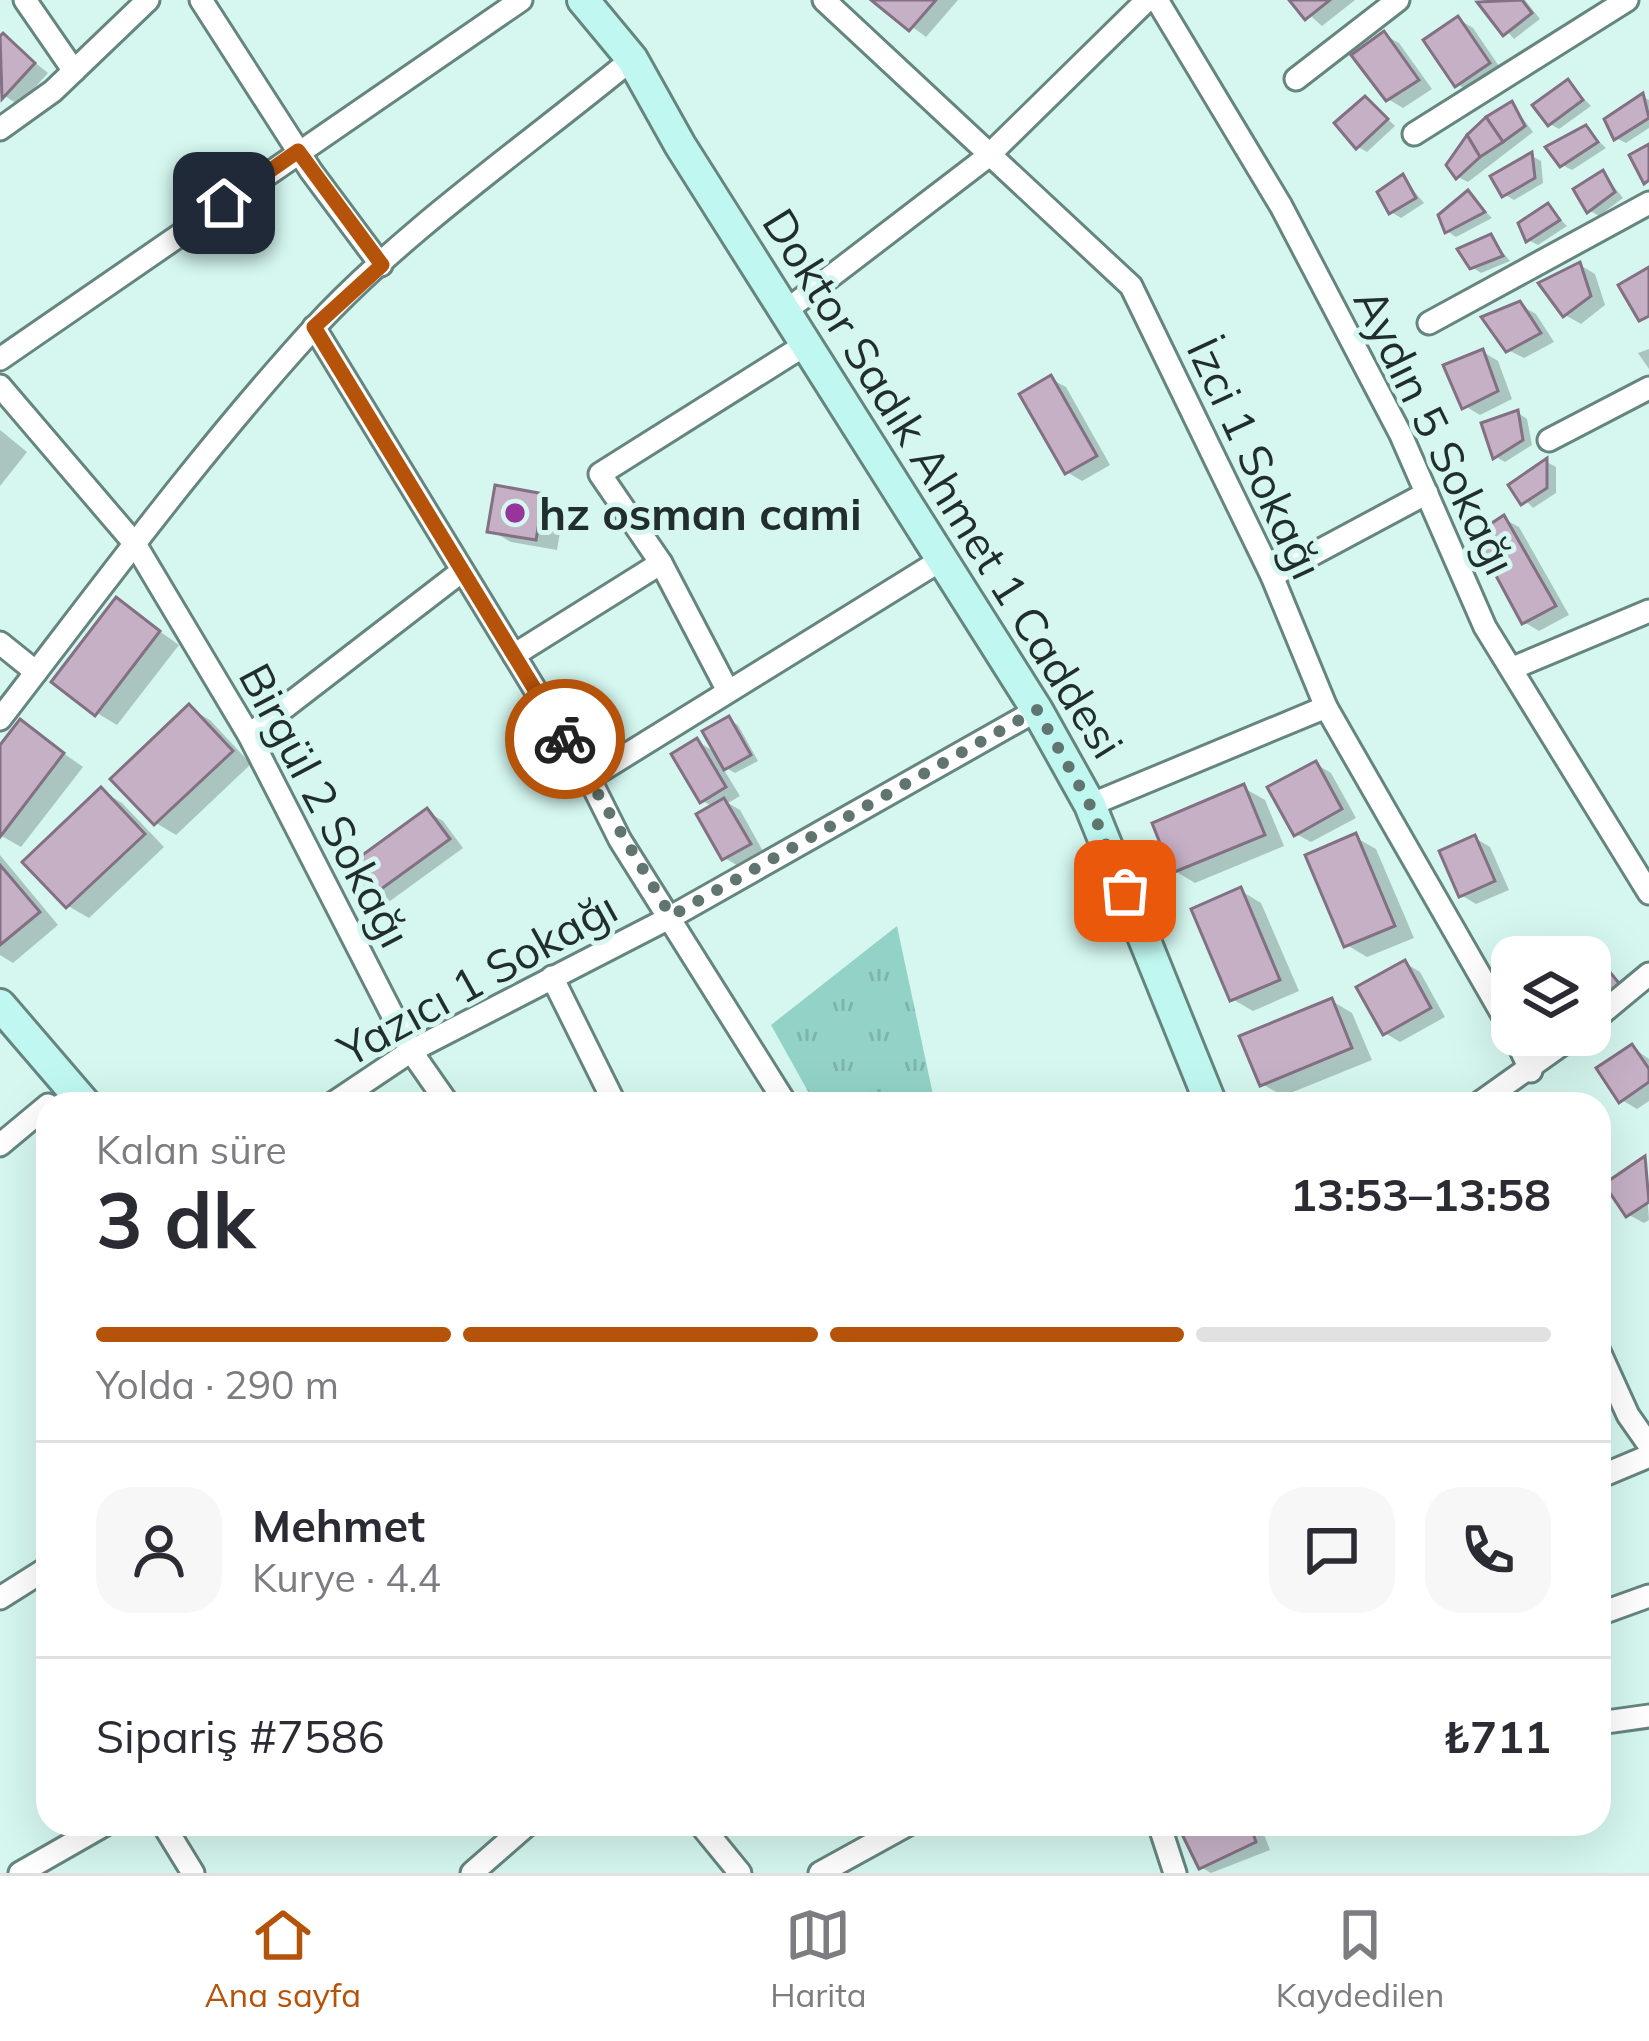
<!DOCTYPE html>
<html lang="tr">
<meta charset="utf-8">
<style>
body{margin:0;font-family:Mulish,sans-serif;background:#f7f7f7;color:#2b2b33;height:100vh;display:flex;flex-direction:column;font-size:45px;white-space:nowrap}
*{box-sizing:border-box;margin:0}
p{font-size:39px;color:#7c7c81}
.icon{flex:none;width:66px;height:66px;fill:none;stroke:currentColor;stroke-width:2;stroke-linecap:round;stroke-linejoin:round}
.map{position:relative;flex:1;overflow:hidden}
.drawer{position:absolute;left:36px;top:1092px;width:1575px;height:744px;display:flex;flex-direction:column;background:#fff;border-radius:36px;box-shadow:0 12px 48px #0002}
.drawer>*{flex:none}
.buttons{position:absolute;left:1491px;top:936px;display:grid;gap:24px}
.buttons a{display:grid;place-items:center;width:120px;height:120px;border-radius:24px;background:#fff;box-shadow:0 12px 48px #0002;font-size:60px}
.pin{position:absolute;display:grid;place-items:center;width:102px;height:102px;color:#fff;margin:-51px;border-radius:24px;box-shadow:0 6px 18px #0006}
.courier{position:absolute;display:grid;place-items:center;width:120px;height:120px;margin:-60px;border:9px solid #b45309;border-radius:50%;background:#fff;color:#222;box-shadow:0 3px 15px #0007}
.summary em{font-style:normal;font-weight:700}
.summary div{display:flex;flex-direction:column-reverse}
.summary{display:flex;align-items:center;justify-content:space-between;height:204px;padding:0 60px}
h1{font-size:78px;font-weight:700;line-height:90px}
.bar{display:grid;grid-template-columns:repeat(4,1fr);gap:18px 12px;align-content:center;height:144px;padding:0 60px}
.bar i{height:15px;border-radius:9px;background:#e1e1e2}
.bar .active{background:#b45309}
.bar p{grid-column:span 4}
.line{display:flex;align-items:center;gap:30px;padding:0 60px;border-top:3px solid #e1e1e2}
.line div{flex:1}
.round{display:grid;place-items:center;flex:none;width:126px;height:126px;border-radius:36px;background:#f7f7f7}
.tab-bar{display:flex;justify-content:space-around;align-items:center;height:168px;border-top:3px solid #e1e1e2;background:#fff;font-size:33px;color:#7c7c81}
.tab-bar a{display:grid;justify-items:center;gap:6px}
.tab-bar .active{color:#b45309}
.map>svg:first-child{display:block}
.park{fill:url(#park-tufts)}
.shadow{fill:#0003}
.building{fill:#c5b0c5;stroke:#837083;stroke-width:3}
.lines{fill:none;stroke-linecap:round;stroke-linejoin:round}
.street-casing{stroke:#66857f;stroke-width:27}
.secondary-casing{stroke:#66857f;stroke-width:36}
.street{stroke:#fff;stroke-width:21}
.secondary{stroke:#c0f8f1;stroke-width:30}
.done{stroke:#607470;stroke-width:12;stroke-dasharray:0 21.6}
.route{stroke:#b45309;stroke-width:15}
.poi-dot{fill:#97359c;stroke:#d5f7f0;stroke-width:4.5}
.labels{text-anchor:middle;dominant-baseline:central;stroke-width:10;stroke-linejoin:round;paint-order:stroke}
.street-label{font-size:45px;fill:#212e2b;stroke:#d5f7f0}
.poi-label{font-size:45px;font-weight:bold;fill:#212e2b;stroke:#d5f7f0;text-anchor:start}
</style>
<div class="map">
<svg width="1649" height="1873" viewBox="0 0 1649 1873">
<defs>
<pattern id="park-tufts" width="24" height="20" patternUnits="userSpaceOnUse" patternTransform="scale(3)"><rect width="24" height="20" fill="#93d3c7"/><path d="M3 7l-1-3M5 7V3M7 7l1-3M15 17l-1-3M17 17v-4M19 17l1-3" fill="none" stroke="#7eb5ab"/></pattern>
</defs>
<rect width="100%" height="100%" fill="#d5f7f0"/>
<!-- park -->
<path class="park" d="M 897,926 L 935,1104 L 815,1104 L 771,1025 Z"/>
<!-- shadow -->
<g class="shadow">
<path d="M 876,0 L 958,0 L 926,37 Z"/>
<path d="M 1293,0 L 1355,0 L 1322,26 Z"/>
<path d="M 1485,0 L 1525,0 L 1540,19 L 1514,39 L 1482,3 Z"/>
<path d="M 1458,19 L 1473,28 L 1503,72 L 1472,93 L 1457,84 Z"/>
<path d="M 1384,35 L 1399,43 L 1432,89 L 1403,108 L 1388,99 Z"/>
<path d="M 3,37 L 48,73 L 19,105 L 0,93 Z"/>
<path d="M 1568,82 L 1591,106 L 1559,129 L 1550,124 Z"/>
<path d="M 1643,97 L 1649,100 L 1649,128 L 1626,143 L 1616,138 Z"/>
<path d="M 1512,104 L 1533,132 L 1468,182 L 1458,177 Z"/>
<path d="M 1374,106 L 1395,126 L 1367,152 L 1358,147 Z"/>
<path d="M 1586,129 L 1606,148 L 1572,170 L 1562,165 Z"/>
<path d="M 1532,156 L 1541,161 L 1543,183 L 1514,200 L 1504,194 Z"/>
<path d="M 1603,173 L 1623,198 L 1599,216 L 1589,210 Z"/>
<path d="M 1403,178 L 1424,203 L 1401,218 L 1391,212 Z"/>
<path d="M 1468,194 L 1492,218 L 1456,237 L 1447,231 Z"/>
<path d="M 1548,207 L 1567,226 L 1538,245 L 1528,240 Z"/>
<path d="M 1491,238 L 1510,261 L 1481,273 L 1472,267 Z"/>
<path d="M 1580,265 L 1595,274 L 1605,305 L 1581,324 L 1565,315 Z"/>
<path d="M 1520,305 L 1536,314 L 1554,342 L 1524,358 L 1508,350 Z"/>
<path d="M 1649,349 L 1649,369 L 1638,353 Z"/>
<path d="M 1483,352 L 1498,361 L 1512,399 L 1480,415 L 1465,406 Z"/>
<path d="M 1051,379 L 1066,387 L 1110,465 L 1082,481 L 1067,472 Z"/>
<path d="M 1518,413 L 1527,419 L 1532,445 L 1505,462 L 1496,457 Z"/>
<path d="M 0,430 L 27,452 L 0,486 Z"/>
<path d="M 1547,462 L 1556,467 L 1556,493 L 1533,508 L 1512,486 Z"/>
<path d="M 543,497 L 564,509 L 557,550 L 511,542 L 490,530 Z"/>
<path d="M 1504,519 L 1519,527 L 1569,615 L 1539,631 L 1524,622 Z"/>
<path d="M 117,601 L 179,645 L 117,725 L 97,713 Z"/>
<path d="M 189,708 L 210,720 L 251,764 L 176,835 L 156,823 Z"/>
<path d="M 729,720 L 738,725 L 758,761 L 735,773 L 721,765 L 740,796 L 728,803 L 740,810 L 764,853 L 740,867 L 725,858 L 713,807 L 703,801 L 697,741 L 718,754 Z"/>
<path d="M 21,723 L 83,767 L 21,847 L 0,835 L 0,750 Z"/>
<path d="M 1316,764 L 1331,773 L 1356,818 L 1311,842 L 1296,834 Z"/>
<path d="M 1244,788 L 1265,800 L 1284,846 L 1195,883 L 1175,871 Z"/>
<path d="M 102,791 L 122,803 L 164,847 L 89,918 L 68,906 Z"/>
<path d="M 428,812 L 443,821 L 463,848 L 390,901 L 375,893 Z"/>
<path d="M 1355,837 L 1376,849 L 1414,938 L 1367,957 L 1347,945 Z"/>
<path d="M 1475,838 L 1490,847 L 1509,890 L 1476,904 L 1461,895 Z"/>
<path d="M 0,855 L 58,925 L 13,963 L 0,955 Z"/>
<path d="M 1241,891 L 1261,903 L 1299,991 L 1253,1011 L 1232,999 Z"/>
<path d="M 1597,960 L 1629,994 L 1596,1007 L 1590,1000 L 1590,966 Z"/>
<path d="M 1405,963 L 1420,972 L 1445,1017 L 1400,1042 L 1385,1033 Z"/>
<path d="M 1332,1001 L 1352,1013 L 1372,1060 L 1283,1096 L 1262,1084 Z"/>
<path d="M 1632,1047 L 1649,1059 L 1649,1101 L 1637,1109 L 1622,1100 Z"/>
<path d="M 1645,1160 L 1649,1220 L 1644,1223 L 1629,1215 Z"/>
<path d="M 1181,1824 L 1260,1824 L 1270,1850 L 1211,1873 L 1201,1867 Z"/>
</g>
<!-- building -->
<g class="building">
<path d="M 871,0 L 936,0 L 909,31 Z"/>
<path d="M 1289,0 L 1330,0 L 1305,20 Z"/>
<path d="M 1522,0 L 1532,13 L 1503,36 L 1477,2 Z"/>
<path d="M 1458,16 L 1490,63 L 1455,87 L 1423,40 Z"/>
<path d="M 1384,31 L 1419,80 L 1386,101 L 1351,55 Z"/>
<path d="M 3,33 L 35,63 L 2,99 L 0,36 Z"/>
<path d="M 1568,79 L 1583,100 L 1548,126 L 1532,105 Z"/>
<path d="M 1643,93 L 1649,118 L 1614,140 L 1604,119 Z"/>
<path d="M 1365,96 L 1388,119 L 1356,149 L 1334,123 Z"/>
<path d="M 1512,101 L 1525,126 L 1503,142 L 1486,117 Z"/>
<path d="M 1486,117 L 1503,142 L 1480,157 L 1467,135 Z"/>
<path d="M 1586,125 L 1598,142 L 1560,167 L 1545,147 Z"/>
<path d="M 1467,135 L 1480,157 L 1456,179 L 1446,165 Z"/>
<path d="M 1649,144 L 1649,180 L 1644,184 L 1629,155 Z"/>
<path d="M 1532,152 L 1535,178 L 1502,197 L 1490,176 Z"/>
<path d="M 1603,170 L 1615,192 L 1587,213 L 1573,189 Z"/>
<path d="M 1403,174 L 1416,198 L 1389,214 L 1377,192 Z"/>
<path d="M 1468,190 L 1485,212 L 1445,233 L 1438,215 Z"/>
<path d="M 1548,203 L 1560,220 L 1526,242 L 1518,223 Z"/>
<path d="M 1491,234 L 1503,256 L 1470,269 L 1457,249 Z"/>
<path d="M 1580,262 L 1591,296 L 1563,317 L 1538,283 Z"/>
<path d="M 1649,267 L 1649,316 L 1639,321 L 1618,285 Z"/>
<path d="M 1520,301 L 1541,333 L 1506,352 L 1481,317 Z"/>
<path d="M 1483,349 L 1498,391 L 1462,409 L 1443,365 Z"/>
<path d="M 1051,375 L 1097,456 L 1065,474 L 1019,394 Z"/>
<path d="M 1518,410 L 1523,440 L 1493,459 L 1481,423 Z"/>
<path d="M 1547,458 L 1547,488 L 1521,505 L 1508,485 Z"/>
<path d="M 495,485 L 544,494 L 536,540 L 487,532 Z"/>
<path d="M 1504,515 L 1556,606 L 1522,624 L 1474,535 Z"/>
<path d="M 116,597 L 160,631 L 95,716 L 51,682 Z"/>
<path d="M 189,704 L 233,751 L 154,825 L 110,779 Z"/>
<path d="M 729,716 L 751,755 L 724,770 L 702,731 Z"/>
<path d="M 20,719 L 64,753 L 0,837 L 0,745 Z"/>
<path d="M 697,738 L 726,787 L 700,803 L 671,754 Z"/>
<path d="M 1316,761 L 1342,809 L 1294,836 L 1267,787 Z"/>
<path d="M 1244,784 L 1265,835 L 1172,873 L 1152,823 Z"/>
<path d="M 101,787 L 145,834 L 66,908 L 22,862 Z"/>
<path d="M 724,798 L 751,844 L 722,860 L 696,814 Z"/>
<path d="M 427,808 L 450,839 L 373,895 L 350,864 Z"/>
<path d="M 1356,833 L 1395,926 L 1344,947 L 1305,855 Z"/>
<path d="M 1475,835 L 1495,881 L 1459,897 L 1439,851 Z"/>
<path d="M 0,865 L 40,912 L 0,945 Z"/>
<path d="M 1241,887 L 1280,980 L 1230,1001 L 1191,909 Z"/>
<path d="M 1597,956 L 1622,987 L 1594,1010 L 1590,962 Z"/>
<path d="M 1405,960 L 1431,1008 L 1383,1035 L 1356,987 Z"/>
<path d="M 1332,998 L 1352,1048 L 1260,1086 L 1239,1036 Z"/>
<path d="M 1632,1044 L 1649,1069 L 1649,1082 L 1619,1103 L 1596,1068 Z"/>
<path d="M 1645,1156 L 1649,1202 L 1626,1217 L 1604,1184 Z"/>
<path d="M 1177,1824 L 1250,1824 L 1256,1842 L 1199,1869 Z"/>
</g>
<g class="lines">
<!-- street casing -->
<g class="street-casing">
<g id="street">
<path d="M 25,0 L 74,71"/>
<path d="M 201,0 L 311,171 L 381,265"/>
<path d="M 824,0 L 1131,286 L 1272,576 L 1326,707 L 1512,1031"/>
<path d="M 1157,0 L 1281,206 L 1401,435 L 1485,627 L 1649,893"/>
<path d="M 1296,79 L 1398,0"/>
<path d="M 0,129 L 53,91 L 148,0"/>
<path d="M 1414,134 L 1627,0"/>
<path d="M 787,310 L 987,157 L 1147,0"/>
<path d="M 1429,323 L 1649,203"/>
<path d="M 314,327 L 589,778 L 620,840 L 786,1104"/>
<path d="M 0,359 L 521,0"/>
<path d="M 0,386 L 135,544 L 249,735 L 411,1051 L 448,1104"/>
<path d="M 1549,440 L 1649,388"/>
<path d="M 1272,576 L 1427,493"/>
<path d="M 0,643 L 36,672"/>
<path d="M 514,655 L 661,563"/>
<path d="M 1513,668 L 1649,611"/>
<path d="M 728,691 L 661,563 L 600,474 L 808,343"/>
<path d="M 0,719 C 101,588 201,452 313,329 C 402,232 529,144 632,59"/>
<path d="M 249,735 L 462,571"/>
<path d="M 589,778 L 941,560"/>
<path d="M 1090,805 L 1326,707"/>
<path d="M 552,977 L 615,1104"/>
<path d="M 1590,1023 L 1649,974"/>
<path d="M 1514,1035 L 1531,1071"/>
<path d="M 332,1104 L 411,1051 L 671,917 L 1037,710"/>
<path d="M 1478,1104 L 1575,1035"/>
<path d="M 0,1145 L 48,1105"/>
<path d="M 1599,1351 L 1628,1415 L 1649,1445"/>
<path d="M 1599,1477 L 1649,1456"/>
<path d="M 0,1598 L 46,1569"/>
<path d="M 1599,1614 L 1649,1596"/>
<path d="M 1599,1723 L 1649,1716"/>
<path d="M 163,1824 L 193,1873"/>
<path d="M 700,1824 L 740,1873"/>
<path d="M 1159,1824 L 1175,1873"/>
<path d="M 20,1873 L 106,1824"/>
<path d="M 472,1873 L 528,1824"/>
<path d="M 820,1873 L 909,1824"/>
</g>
</g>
<!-- secondary casing -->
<g class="secondary-casing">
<g id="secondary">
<path d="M 583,0 L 632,59 L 680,145 L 1037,710 L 1090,805 L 1211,1104"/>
<path d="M 0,1005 L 85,1104"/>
</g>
</g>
<!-- street -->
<use href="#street" class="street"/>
<!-- secondary -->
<use href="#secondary" class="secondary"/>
</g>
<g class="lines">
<!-- done -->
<path class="done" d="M 565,739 L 671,916 L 1037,710 L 1090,805 L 1125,891"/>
<!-- route -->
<path class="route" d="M 224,203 L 298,151 L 382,265 L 314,327 L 565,739"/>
</g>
<!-- markers -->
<circle class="poi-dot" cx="515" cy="513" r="12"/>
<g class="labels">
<!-- street labels -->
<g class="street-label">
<text transform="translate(1436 431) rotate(64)">Aydın 5 Sokağı</text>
<text transform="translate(1256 458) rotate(65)">İzci 1 Sokağı</text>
<text transform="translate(944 483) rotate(58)">Doktor Sadık Ahmet 1 Caddesi</text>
<text transform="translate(326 805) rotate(62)">Birgül 2 Sokağı</text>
<text transform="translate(477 978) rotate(-29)">Yazıcı 1 Sokağı</text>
</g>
<!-- poi labels -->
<g class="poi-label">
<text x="539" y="513">hz osman cami</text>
</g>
</g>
</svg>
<div class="buttons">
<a><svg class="icon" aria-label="layers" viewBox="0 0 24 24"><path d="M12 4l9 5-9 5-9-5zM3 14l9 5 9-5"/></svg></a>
</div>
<div class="pin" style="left:1125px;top:891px;background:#ea580c"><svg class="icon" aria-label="bag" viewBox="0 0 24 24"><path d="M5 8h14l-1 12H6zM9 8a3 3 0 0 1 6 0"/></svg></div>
<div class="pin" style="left:224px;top:203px;background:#1f2937"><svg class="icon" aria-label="home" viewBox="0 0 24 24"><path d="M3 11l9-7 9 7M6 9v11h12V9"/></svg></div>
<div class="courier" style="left:565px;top:739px"><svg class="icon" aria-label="bike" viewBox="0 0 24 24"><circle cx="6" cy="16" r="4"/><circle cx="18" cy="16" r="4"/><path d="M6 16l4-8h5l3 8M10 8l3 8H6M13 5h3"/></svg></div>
<section class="drawer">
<div class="summary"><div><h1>3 dk</h1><p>Kalan süre</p></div><em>13:53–13:58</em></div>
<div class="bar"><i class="active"></i><i class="active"></i><i class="active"></i><i></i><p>Yolda · 290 m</p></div>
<div class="line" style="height:216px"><a class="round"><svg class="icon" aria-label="person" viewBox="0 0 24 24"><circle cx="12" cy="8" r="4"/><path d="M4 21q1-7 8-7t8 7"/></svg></a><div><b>Mehmet</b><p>Kurye · 4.4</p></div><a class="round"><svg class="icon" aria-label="chat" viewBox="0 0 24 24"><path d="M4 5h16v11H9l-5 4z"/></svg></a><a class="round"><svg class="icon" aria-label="phone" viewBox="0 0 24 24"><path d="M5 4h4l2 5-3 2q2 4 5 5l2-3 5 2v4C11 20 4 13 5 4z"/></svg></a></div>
<div class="line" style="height:156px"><div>Sipariş #7586</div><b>₺711</b></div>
</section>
</div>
<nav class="tab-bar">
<a class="active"><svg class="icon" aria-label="home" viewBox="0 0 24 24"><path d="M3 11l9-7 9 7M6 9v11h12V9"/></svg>Ana sayfa</a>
<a><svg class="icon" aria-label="map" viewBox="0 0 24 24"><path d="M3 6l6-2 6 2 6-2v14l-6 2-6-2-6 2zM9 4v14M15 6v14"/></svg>Harita</a>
<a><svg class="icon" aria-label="saved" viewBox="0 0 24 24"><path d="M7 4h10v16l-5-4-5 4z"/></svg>Kaydedilen</a>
</nav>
